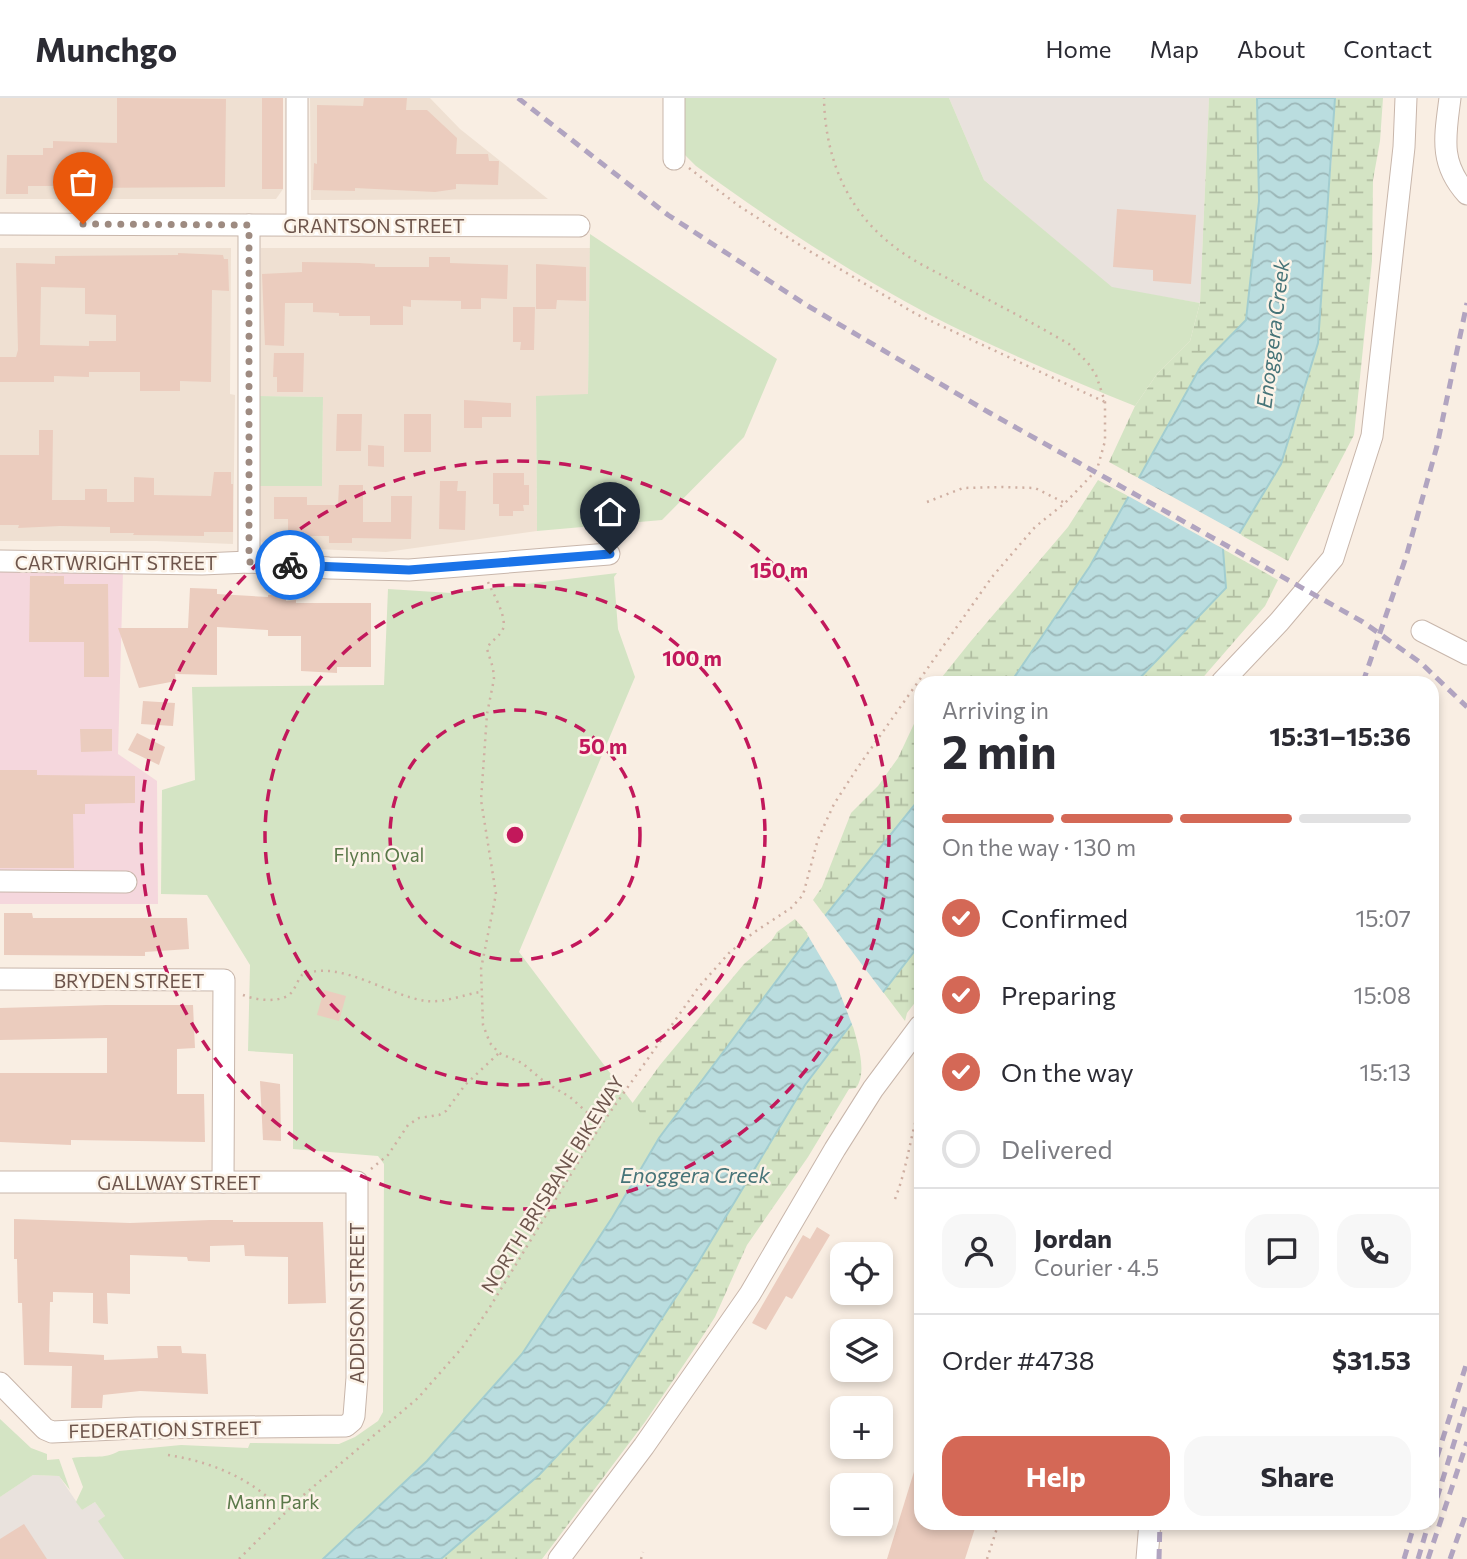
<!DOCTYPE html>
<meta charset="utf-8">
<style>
body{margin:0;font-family:Commissioner,sans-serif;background:#f7f7f7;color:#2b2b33;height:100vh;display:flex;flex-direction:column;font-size:26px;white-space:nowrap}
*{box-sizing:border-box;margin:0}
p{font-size:23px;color:#7c7c81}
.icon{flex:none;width:38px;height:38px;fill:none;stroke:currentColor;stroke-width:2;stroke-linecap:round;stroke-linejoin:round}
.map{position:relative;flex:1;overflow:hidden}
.drawer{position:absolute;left:914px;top:578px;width:525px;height:854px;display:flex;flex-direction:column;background:#fff;border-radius:21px;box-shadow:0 4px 10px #0003}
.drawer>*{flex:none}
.fabs{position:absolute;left:830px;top:1144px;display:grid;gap:14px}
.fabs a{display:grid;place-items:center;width:63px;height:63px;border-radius:14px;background:#fff;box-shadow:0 4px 10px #0003;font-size:35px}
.pin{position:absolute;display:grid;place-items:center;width:60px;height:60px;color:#fff;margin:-72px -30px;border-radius:50% 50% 50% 0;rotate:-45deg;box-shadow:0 0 7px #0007}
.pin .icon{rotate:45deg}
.courier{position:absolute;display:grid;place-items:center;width:70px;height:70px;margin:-35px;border:5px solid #1a73e8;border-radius:50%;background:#fff;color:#222;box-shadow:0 2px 9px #0007}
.overview em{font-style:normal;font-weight:700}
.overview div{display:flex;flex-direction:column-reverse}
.overview{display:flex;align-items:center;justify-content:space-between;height:119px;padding:0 28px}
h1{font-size:46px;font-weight:700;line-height:52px}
.bar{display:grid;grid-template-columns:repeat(4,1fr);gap:10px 7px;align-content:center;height:84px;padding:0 28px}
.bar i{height:9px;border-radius:5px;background:#e1e1e2}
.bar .selected{background:#d46856}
.bar p{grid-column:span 4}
.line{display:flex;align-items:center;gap:18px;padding:0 28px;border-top:2px solid #e1e1e2}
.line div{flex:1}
.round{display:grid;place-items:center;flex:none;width:74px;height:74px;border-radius:21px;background:#f7f7f7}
ol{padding:0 28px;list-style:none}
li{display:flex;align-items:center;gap:21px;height:77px}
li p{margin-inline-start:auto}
li .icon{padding:7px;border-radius:50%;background:#d46856;color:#fff;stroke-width:4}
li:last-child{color:#7c7c81}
li i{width:38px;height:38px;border:4px solid #e1e1e2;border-radius:50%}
.button{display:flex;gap:14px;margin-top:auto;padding:14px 28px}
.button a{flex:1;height:80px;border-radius:21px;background:#d46856;color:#fff;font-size:28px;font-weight:700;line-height:80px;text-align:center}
.button a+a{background:#f7f7f7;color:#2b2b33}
header{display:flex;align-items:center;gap:42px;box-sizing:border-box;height:98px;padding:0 35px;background:#fff;border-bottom:2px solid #e1e1e2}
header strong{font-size:33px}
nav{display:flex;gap:38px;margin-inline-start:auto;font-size:24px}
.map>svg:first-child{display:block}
.residential{fill:#efe0d2}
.industrial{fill:#e9e2dd}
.medical{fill:#f5d7dd}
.wetland{fill:url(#wetland-marsh)}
.green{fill:#d4e4c4}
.water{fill:url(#water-waves);stroke:#a2cdd0;stroke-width:2}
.pier{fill:#f9eee3}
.building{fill:#ebccbe;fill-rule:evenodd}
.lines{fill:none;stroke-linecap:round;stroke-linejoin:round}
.minor-casing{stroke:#c8b6ab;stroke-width:23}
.path{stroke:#cfafa2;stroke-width:2.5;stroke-dasharray:2 5;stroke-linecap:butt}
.minor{stroke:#fff;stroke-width:21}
.rail{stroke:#b1a4c0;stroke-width:5;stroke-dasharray:10 7;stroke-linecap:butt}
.done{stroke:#9e8b81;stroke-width:7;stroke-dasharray:0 12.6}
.route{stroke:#1a73e8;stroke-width:9}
.ring{fill:none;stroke:#c2185b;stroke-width:3.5;stroke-dasharray:12 9}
.labels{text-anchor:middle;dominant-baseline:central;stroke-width:5;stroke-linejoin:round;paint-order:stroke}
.street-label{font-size:19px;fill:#6d554c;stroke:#fcf3e8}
.park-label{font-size:19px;fill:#5a7849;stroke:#fcf3e8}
.water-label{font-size:21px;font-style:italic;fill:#467478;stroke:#fcf3e8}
.centre{fill:#c2185b;stroke:#fcf3e8;stroke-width:3.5}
.ring-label{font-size:21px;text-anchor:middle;font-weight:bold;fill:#c2185b;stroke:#fcf3e8;stroke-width:5;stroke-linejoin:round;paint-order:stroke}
</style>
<header>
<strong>Munchgo</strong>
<nav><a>Home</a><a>Map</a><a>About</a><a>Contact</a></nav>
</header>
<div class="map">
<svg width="1467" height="1461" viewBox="0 0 1467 1461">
<defs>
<pattern id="wetland-marsh" width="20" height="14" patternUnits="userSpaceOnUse" patternTransform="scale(1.75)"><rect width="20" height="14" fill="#d4e4c4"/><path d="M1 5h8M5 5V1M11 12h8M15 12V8" fill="none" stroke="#b0bca1"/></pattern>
<pattern id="water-waves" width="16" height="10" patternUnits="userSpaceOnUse" patternTransform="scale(1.75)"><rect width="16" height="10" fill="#badddf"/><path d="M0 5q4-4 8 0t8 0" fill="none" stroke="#9bb6b7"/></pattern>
</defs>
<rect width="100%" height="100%" fill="#f9eee3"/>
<!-- residential -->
<g class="residential">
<path d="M 0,0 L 283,0 L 283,91 L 276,101 L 0,101 Z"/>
<path d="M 310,0 L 430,0 L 460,31 L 548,101 L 311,102 Z"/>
<path d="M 0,150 L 231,150 L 230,296 L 235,297 L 233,446 L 156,443 L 0,443 Z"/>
<path d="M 261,150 L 590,150 L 588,297 L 536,299 L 537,433 L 386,454 L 268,449 L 257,440 L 258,388 L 322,388 L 323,299 L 259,298 Z"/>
</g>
<!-- industrial -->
<g class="industrial">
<path d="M 949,0 L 1209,0 L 1200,205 L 1112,190 L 984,82 Z"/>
<path d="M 33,1377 L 59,1378 L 82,1412 L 95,1404 L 105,1418 L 99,1423 L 124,1461 L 0,1461 L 0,1399 Z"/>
</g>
<!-- medical -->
<path class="medical" d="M 0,473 L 123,473 L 118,656 L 157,683 L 158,806 L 0,806 Z"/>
<!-- wetland -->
<g class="wetland">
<path d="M 1209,0 L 1257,0 L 1259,103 L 1246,222 L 1201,268 L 1140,381 L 1109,364 L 1135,308 L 1157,276 L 1190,243 L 1200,205 Z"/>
<path d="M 1335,0 L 1383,0 L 1380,43 L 1373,82 L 1372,163 L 1354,337 L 1288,463 L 1239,436 L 1281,366 L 1331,72 Z"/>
<path d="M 1098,382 L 1130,399 L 1090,469 L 1011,584 L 938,584 L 971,543 L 1068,429 Z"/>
<path d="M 1223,451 L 1278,482 L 1265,508 L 1199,584 L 1136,584 L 1226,490 Z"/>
<path d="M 920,613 L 920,700 L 825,818 L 813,802 L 822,789 L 851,715 L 878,688 L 898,660 Z"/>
<path d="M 795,821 L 810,838 L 659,1040 L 612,1120 L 323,1461 L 274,1461 L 613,1032 L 660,967 L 744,866 L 772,842 L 777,834 Z"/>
<path d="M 920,846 L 920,898 L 907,915 L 905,923 L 883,894 Z"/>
<path d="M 852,925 C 857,943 868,974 856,990 L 849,991 L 808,1059 L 747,1147 L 715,1219 L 693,1253 L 645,1324 L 542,1461 L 441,1461 L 539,1377 L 605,1307 L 805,987 Z"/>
</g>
<!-- green -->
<g class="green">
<path d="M 685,0 L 949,0 L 984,82 L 1112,189 L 1200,205 L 1190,243 L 1157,276 L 1135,308 C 1066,280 996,251 930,217 C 849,174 771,123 696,68 L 685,57 Z"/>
<path d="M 590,136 L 777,261 L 744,339 L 662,422 L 537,433 L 536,298 L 588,296 Z"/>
<path d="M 259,298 L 323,299 L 322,388 L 258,388 Z"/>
<path d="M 617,475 L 614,479 L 618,531 L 635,579 L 519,854 L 659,1040 L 612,1120 L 522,1256 L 427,1363 L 323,1461 L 124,1461 L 98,1423 L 105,1418 L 95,1404 L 82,1412 L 76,1404 L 83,1389 L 72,1360 C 89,1357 104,1362 119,1353 L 181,1347 L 248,1350 L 250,1345 L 339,1346 L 355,1339 L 378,1323 L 383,1314 L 384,1066 L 378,1058 L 293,1051 L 293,956 L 248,953 L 250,867 L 207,797 L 161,796 L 162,692 L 195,682 L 192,589 L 384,587 L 388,491 L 451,495 Z"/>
<path d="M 0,1321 L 31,1350 L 47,1356 L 47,1362 L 59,1361 L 70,1392 L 59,1378 L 33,1377 L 0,1399 Z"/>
</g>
<!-- water -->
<g class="water">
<path d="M 1257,0 L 1335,0 L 1318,245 L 1281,366 L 1239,436 L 1223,451 L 1226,490 L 1136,584 L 1011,584 L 1090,468 L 1201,268 L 1246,222 L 1259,103 Z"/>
<path d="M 920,700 L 920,846 L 883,894 L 852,925 L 805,987 L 693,1173 L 605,1307 L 539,1377 L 441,1461 L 323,1461 L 427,1363 L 522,1256 L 612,1120 L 659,1040 L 825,818 Z"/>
</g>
<!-- pier -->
<g class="pier">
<path d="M 1137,379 L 1140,381 L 1242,437 L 1227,453 L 1130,399 L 1127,398 Z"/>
<path d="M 823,815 L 885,897 L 853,929 L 836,885 L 807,836 Z"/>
</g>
<!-- building -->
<g class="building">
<path d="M 117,0 L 226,1 L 225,89 L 84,90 L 84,88 L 28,88 L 28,96 L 6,96 L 7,57 L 43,57 L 43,50 L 53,50 L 53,43 L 117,45 Z"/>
<rect x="262" y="0" width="21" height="91"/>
<path d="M 364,0 L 407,0 L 406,12 L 427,12 L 457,40 L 456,56 L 488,56 L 489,63 L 499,63 L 498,87 L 456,86 L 456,91 L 435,94 L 355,90 L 355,93 L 313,92 L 314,65 L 317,66 L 317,7 L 363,8 Z"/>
<path d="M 1117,111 L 1196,117 L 1191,186 L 1153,183 L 1153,172 L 1113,169 Z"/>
<path d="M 178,155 L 223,157 L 224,161 L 228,161 L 229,193 L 212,192 L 211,284 L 180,283 L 180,293 L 140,293 L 140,274 L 89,274 L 89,279 L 54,278 L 54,284 L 0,284 L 0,259 L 16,259 L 18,252 L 16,165 L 55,166 L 55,158 L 178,157 ZM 41,189 L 85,190 L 85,216 L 116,217 L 116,243 L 89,243 L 89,248 L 40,247 Z"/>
<path d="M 429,159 L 450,159 L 450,165 L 508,167 L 507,201 L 481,200 L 481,211 L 461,211 L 461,203 L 411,202 L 411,209 L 403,208 L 403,227 L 370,227 L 370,218 L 339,218 L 339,215 L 313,214 L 313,205 L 285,205 L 284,248 L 265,247 L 262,176 L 302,174 L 302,164 L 359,165 L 375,166 L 375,169 L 429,169 Z"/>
<path d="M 536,166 L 586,169 L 586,203 L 557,202 L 556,211 L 536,211 Z"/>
<path d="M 513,209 L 535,209 L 534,252 L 520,252 L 521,244 L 513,244 Z"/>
<path d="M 274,255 L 304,255 L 303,294 L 277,294 L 277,279 L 273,279 Z"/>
<path d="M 464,302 L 511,305 L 511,319 L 482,319 L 482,330 L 464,330 Z"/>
<path d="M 337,316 L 362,316 L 361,353 L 336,353 Z"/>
<rect x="404" y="316" width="27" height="38"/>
<path d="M 39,332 L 53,332 L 52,402 L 85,402 L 85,391 L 107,391 L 107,404 L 134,404 L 134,379 L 154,380 L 154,397 L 211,398 L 214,374 L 231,374 L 231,386 L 233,386 L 233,434 L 204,434 L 204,438 L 133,437 L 134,435 L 110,435 L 110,429 L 60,428 L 18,430 L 19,427 L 0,427 L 0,357 L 39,357 Z"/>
<path d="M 368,347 L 384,348 L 384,369 L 368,368 Z"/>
<path d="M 493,375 L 524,375 L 524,387 L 529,387 L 529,407 L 523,407 L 524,413 L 513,413 L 513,418 L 499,418 L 499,406 L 493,406 Z"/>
<path d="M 440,383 L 458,383 L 457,393 L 466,393 L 465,432 L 439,431 Z"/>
<path d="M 339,387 L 363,387 L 363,424 L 391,424 L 391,398 L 412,398 L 411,441 L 352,440 L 352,445 L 329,445 L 329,438 L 288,438 L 288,421 L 274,421 L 274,399 L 307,399 L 307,407 L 338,407 Z"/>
<path d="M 30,478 L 64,478 L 64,486 L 108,486 L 109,579 L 84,579 L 84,544 L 29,544 Z"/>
<path d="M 190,490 L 217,491 L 217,496 L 268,499 L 268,497 L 286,497 L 286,503 L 296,502 L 296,505 L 371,505 L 371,569 L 337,569 L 337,575 L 301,573 L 301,538 L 268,538 L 268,532 L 217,529 L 217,577 L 175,576 L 176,583 L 139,590 L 118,530 L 188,530 Z"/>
<path d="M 143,603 L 175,605 L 173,628 L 141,626 Z"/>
<path d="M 80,631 L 112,631 L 112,653 L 81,654 Z"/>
<path d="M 137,635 L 165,649 L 159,667 L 128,652 Z"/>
<path d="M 0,672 L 37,672 L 37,677 L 135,678 L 135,705 L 85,706 L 85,716 L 73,716 L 74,770 L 0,770 Z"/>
<path d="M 4,815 L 32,815 L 33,820 L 187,820 L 189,851 L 145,854 L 145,858 L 4,857 Z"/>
<path d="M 324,892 L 346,898 L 339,923 L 317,917 Z"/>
<path d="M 106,907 L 193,907 L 195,950 L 177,951 L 177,996 L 204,996 L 205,1044 L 71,1042 L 71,1047 L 0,1044 L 0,975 L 107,975 L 107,940 L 0,942 L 0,910 Z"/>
<path d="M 260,983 L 280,986 L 281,1043 L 263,1042 Z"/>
<path d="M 14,1121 L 130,1125 L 210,1122 L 233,1122 L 233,1124 L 323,1124 L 326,1205 L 288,1206 L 288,1159 L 245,1158 L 244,1147 L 210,1148 L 210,1164 L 188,1163 L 187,1159 L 130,1157 L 130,1196 L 107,1195 L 108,1226 L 93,1225 L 93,1195 L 53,1194 L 53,1204 L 50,1204 L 49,1254 L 104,1257 L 104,1262 L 158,1260 L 157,1248 L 181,1248 L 182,1255 L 206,1256 L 208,1296 L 140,1293 L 103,1297 L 102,1310 L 71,1310 L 72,1268 L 24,1267 L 22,1205 L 18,1205 L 17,1161 L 14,1161 Z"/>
<path d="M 817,1129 L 830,1137 L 792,1201 L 786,1198 L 766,1232 L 752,1225 L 803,1137 L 810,1141 Z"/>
<path d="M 917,1364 L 920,1364 L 920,1424 L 977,1424 L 965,1461 L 887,1461 Z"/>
<path d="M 24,1426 L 47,1461 L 0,1461 L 0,1441 Z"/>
</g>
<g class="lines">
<!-- minor casing -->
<g class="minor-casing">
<g id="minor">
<path d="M 1450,0 C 1445,39 1439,65 1467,96"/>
<path d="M 674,61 L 674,0"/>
<path d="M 0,126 L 579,128"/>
<path d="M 297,126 L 297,0"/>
<path d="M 249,127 L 249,464"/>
<path d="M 0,463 L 202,466 L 249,464 L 329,470 L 409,472 L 609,456"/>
<path d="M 1422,533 L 1467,556"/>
<path d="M 1222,584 L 1279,524 L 1333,460 L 1372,338 L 1404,49 L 1406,0"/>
<path d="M 0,783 L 126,784"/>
<path d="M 0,881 L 224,882 L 223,1084"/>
<path d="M 0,1084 L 357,1084 L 357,1280 L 354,1318 L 352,1323 L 346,1328 L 137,1330 L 52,1334 L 45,1331 L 0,1285"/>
<path d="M 559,1461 L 644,1348 L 750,1196 L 835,1051 L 873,991 L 920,928"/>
<path d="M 1147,1461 L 1150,1424"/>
</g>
</g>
<!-- path -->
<g class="path">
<path d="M 689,70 L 739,108 L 806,151 L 916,216 L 1105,304"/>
<path d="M 927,404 L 963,390 L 1002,389 L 1035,390 L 1065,405"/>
<path d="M 488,484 C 493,496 509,521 502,533 C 497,541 490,543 487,551 L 493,570 L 494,581 L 487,616 L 481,702 L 496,796 L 481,871 L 483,927 L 490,945 L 499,955 L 522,965 L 546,985 L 570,999 L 601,1027"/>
<path d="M 243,897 C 255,902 277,905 289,897 C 295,892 297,883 302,877 C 339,860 390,899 427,903 C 443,905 463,897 480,894"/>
<path d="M 371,1071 L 388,1057 L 408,1027 L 419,1020 L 439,1017 L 446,1013 L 465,987 L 499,955"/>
<path d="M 895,1101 C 907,1071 910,1039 920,1008"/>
<path d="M 168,1357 C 212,1364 254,1381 284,1415"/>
<path d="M 239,1461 L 300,1400 L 418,1300 L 462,1250 L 490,1209 L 601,1027 L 698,890 L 729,855 L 753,835 L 791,810 L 803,797 L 818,741 L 834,706 L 858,669 L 992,479 L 1035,429 L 1065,405 L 1090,379 L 1098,368 L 1105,343 L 1105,304 L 1096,277 L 1088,265 L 1069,246 C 1033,225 997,206 960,187 C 937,174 911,163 891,146 C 845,110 825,57 824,0"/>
<path d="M 641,1461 L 643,1454"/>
<path d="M 987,1461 L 999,1424"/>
</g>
<!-- minor -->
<use href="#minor" class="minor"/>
<!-- rail -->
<g class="rail">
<path d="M 518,0 L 668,117 L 808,208 L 990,315 L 1363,524 L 1421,565 L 1467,609"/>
<path d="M 1363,584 L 1406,459 L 1437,348 L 1467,205"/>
<path d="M 1432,1375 L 1467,1264"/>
<path d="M 1432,1416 L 1467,1303"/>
<path d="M 1159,1461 L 1160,1424"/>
<path d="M 1404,1461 L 1415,1424"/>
<path d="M 1418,1461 L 1429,1424"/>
<path d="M 1428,1461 L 1467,1344"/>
<path d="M 1450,1461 L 1467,1413"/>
</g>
</g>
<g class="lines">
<!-- done -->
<path class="done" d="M 83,126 L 249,127 L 249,464 L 290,467"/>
<!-- route -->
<path class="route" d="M 290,467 L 409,472 L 610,456"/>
</g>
<!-- distance rings -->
<g class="ring">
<circle cx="515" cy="737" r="125"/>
<circle cx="515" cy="737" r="250"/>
<circle cx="515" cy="737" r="374"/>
</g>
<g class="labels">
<!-- street labels -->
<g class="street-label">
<text x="374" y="127">GRANTSON STREET</text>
<text x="116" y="464">CARTWRIGHT STREET</text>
<text x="129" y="882">BRYDEN STREET</text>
<text x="179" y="1084">GALLWAY STREET</text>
<text transform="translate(552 1086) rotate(-58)">NORTH BRISBANE BIKEWAY</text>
<text transform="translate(356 1205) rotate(-90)">ADDISON STREET</text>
<text transform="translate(165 1331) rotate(-1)">FEDERATION STREET</text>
</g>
<!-- park labels -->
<g class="park-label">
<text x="379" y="756">Flynn Oval</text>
<text x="273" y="1403">Mann Park</text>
</g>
<!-- water labels -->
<g class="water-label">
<text transform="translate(1272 236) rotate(-83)">Enoggera Creek</text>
<text x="695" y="1076">Enoggera Creek</text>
</g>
</g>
<circle cx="515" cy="737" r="10" class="centre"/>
<g class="ring-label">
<text x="779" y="480">150 m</text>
<text x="692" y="568">100 m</text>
<text x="603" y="656">50 m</text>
</g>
</svg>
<div class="fabs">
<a><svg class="icon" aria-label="locate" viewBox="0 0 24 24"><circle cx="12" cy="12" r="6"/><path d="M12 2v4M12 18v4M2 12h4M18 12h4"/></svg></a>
<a><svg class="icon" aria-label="layers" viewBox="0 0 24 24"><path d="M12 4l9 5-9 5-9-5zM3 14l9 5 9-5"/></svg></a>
<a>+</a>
<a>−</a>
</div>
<div class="pin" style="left:83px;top:126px;background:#ea580c"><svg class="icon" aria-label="bag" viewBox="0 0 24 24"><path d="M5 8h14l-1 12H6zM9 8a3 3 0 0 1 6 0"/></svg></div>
<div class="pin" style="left:610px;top:456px;background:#1f2937"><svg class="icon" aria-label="home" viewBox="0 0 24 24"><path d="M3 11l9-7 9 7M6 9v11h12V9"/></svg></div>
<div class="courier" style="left:290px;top:467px"><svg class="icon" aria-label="bike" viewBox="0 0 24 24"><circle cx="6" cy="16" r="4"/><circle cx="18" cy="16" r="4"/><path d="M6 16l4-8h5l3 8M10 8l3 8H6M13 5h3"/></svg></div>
<section class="drawer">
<div class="overview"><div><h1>2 min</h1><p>Arriving in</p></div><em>15:31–15:36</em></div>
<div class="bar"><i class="selected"></i><i class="selected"></i><i class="selected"></i><i></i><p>On the way · 130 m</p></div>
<ol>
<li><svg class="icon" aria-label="check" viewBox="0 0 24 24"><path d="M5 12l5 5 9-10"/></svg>Confirmed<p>15:07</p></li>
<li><svg class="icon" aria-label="check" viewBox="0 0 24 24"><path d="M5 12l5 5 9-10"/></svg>Preparing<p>15:08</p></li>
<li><svg class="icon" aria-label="check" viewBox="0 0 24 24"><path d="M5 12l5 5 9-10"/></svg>On the way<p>15:13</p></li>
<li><i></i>Delivered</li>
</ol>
<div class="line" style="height:126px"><a class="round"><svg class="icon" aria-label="person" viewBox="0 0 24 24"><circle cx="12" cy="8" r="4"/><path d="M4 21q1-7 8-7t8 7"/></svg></a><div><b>Jordan</b><p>Courier · 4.5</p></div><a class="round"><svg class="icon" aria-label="chat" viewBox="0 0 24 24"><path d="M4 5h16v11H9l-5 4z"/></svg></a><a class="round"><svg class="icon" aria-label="phone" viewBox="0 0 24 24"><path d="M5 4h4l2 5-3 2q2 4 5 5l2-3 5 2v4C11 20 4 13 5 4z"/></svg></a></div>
<div class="line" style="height:91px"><div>Order #4738</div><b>$31.53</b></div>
<div class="button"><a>Help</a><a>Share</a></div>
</section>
</div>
